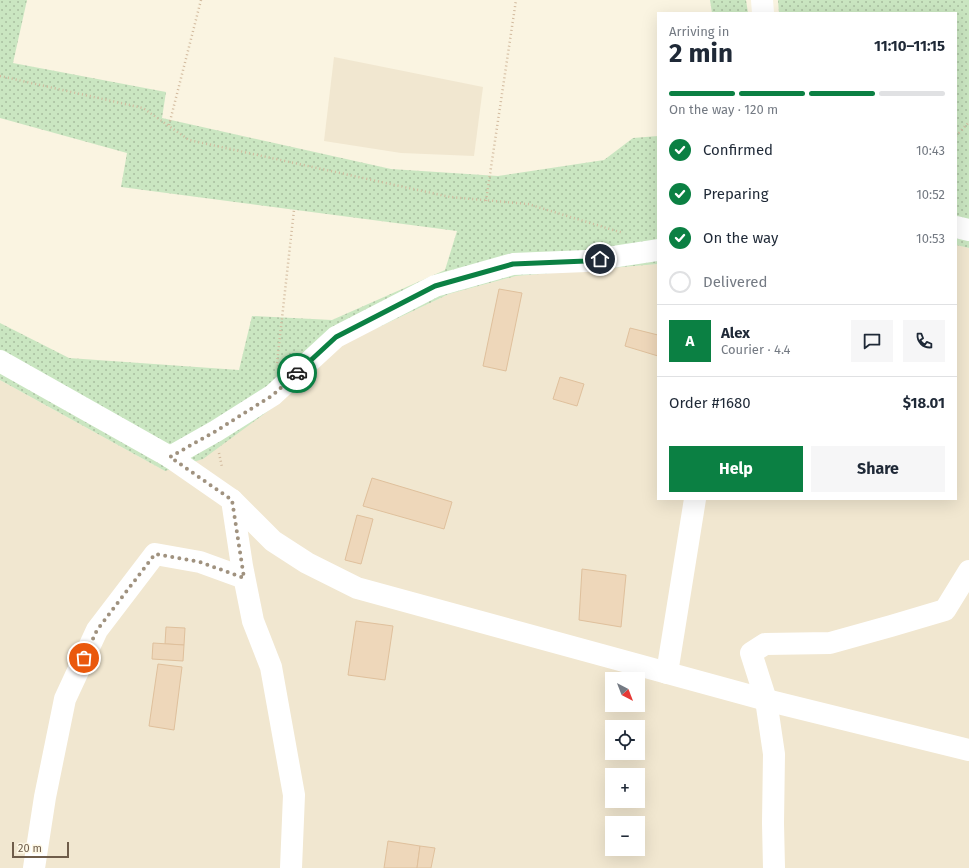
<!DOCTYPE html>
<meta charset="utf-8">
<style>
body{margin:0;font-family:"Fira Sans",sans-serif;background:#f6f6f7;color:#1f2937;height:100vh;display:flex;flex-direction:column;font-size:15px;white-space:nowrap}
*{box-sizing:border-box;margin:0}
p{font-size:13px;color:#747a83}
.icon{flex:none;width:22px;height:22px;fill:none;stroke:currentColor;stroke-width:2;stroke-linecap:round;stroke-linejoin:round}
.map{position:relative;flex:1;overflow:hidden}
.drawer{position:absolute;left:657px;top:12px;width:300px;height:488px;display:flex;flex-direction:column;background:#fff;border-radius:0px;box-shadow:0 4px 16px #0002}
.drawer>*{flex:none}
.needle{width:26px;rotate:138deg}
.buttons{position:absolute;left:605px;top:672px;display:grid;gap:8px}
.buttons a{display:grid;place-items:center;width:40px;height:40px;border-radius:0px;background:#fff;box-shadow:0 4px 16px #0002;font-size:20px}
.scale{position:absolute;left:12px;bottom:10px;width:57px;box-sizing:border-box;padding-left:4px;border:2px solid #6f5d4a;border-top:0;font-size:11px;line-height:14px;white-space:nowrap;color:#6f5d4a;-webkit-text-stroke:3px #fef8e6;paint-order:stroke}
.pin{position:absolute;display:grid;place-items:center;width:34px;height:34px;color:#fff;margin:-17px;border:2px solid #fff;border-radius:50%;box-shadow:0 1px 4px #0007}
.courier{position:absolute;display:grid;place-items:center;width:40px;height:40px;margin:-20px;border:3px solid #0b8043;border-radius:50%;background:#fff;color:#222;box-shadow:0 1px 5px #0007}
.head em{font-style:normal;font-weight:700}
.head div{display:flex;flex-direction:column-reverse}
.head{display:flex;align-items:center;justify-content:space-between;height:68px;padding:0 12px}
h1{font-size:26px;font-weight:700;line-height:30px}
.bar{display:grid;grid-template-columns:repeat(4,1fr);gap:6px 4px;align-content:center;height:48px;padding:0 12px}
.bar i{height:5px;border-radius:3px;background:#e0e1e3}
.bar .selected{background:#0b8043}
.bar p{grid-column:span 4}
.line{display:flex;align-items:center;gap:10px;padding:0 12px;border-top:1px solid #e0e1e3}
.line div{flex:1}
.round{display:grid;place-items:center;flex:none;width:42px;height:42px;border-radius:0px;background:#f6f6f7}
ol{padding:0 12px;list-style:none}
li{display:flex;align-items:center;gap:12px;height:44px}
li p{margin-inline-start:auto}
li .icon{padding:4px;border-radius:50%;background:#0b8043;color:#fff;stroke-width:4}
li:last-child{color:#747a83}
li i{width:22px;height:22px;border:2px solid #e0e1e3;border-radius:50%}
.cta{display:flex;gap:8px;margin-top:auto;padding:8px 12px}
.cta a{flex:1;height:46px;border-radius:0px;background:#0b8043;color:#fff;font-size:16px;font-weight:700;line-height:46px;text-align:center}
.cta a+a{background:#f6f6f7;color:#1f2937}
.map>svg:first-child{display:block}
.residential{fill:#f1e7d0;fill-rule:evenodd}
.grass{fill:url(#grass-dots)}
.building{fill:#eed7ba;stroke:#dfc09c}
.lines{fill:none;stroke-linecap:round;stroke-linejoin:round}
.path{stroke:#d2ba9e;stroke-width:2.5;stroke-dasharray:1 3;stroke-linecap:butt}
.minor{stroke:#fff;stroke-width:22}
.done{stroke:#a0927f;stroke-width:4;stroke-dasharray:0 7.2}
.route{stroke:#0b8043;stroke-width:5}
</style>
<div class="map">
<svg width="969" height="868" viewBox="0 0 969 868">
<defs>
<pattern id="grass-dots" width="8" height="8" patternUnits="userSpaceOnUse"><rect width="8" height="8" fill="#cae6c1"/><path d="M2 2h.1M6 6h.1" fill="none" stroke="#a8be9f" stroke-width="1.8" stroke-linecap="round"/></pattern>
</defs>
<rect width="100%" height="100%" fill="#faf4e1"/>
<!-- residential -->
<g class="residential">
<path d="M 334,57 L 483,87 L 474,156 L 401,153 L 324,141 Z"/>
<path d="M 956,245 L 969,248 L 969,868 L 0,868 L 0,380 L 165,471 L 341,345 L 449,294 L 516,276 L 658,264 L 658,499 L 956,499 ZM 612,679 L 638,679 L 638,705 L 612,705 ZM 612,727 L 638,727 L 638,753 L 612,753 ZM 612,775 L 638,775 L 638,801 L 612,801 ZM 612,823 L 638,823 L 638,849 L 612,849 Z"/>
</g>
<!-- grass -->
<g class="grass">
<path d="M 0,0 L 27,0 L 13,63 L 166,92 L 162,118 L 391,169 L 498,176 L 604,160 L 633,138 L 658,136 L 658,264 L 516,276 L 449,294 L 341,345 L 279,403 L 203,459 L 165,471 L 0,380 L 0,323 L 69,358 L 239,370 L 252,316 L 332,320 L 445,270 L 457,231 L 121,187 L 127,153 L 0,118 Z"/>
<path d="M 710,0 L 746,0 L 748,13 L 712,13 Z"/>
<path d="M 778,0 L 969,0 L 969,248 L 956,245 L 956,13 L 779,13 Z"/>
</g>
<!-- building -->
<g class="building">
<path d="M 499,289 L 522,293 L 506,371 L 483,366 Z"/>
<path d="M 630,328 L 658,335 L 658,356 L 625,346 Z"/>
<path d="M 560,377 L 584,384 L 577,406 L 553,399 Z"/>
<path d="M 372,478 L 452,502 L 444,529 L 363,506 Z"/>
<path d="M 357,515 L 373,519 L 361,564 L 345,560 Z"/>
<path d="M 582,569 L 626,575 L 621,627 L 579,620 Z"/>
<path d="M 356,621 L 393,626 L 385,680 L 348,675 Z"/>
<path d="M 166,627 L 185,628 L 184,645 L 165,644 Z"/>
<path d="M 153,643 L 184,645 L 183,661 L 152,659 Z"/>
<path d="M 158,664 L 182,667 L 174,730 L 149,726 Z"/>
<path d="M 388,841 L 420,846 L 417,868 L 384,868 Z"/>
<path d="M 420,846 L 435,848 L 431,868 L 417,868 Z"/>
</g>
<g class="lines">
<!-- path -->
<g class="path">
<path d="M 0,76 L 143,108 L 189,140 L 450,197 L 528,204 L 623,233"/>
<path d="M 169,125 L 201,0"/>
<path d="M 956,136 L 969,122"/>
<path d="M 486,201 L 516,0"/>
<path d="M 277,363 L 294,210"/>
<path d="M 219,453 L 222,467"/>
</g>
<!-- minor -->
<g class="minor">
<path d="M 762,0 L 763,13"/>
<path d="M 956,227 L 969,230"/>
<path d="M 0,361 L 170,457 L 232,500 L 242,566 L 253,621 L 271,667 L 294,795 L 291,868"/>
<path d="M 170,457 L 216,431 L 273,395 L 336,337 L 435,286 L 513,264 L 586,261 L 658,250"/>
<path d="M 232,500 L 273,541 L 307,563 L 357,588 L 766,700 L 969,750"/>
<path d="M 667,673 L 695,499"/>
<path d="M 34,868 L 45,797 L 65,699 L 97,630 L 155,554 L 200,562 L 244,578"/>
<path d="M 774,868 L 773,823 L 774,754 L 766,700 L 751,653 L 765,644 L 830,643 L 891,626 L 945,610 L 969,571"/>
</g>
</g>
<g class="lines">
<!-- done -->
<path class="done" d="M 84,658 L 97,630 L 155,554 L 200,562 L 244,578 L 232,500 L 170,457 L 216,431 L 273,395 L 297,373"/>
<!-- route -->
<path class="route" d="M 297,373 L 336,337 L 435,286 L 513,264 L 586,261 L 600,259"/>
</g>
</svg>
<div class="buttons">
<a><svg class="needle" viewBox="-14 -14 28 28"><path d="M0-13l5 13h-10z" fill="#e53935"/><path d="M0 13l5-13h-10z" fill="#747a83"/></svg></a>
<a><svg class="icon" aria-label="locate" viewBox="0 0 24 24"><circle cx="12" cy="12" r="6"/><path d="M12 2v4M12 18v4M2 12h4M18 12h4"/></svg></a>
<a>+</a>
<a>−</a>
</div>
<div class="scale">20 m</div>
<div class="pin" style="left:84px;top:658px;background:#ea580c"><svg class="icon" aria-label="bag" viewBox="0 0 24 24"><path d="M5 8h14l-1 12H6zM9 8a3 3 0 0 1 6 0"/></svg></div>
<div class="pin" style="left:600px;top:259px;background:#1f2937"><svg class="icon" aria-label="home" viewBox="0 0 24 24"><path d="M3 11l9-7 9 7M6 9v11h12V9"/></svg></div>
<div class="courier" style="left:297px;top:373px"><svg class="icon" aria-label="car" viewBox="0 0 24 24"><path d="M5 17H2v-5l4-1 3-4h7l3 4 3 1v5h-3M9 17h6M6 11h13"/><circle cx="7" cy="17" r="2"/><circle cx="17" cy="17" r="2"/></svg></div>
<section class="drawer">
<div class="head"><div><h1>2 min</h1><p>Arriving in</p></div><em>11:10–11:15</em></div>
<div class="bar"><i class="selected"></i><i class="selected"></i><i class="selected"></i><i></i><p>On the way · 120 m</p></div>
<ol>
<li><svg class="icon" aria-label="check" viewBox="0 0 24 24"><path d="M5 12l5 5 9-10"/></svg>Confirmed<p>10:43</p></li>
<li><svg class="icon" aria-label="check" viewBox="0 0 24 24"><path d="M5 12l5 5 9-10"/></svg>Preparing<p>10:52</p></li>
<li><svg class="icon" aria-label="check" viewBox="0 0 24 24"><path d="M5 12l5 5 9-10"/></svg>On the way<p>10:53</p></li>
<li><i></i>Delivered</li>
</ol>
<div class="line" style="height:72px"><b class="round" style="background:#0b8043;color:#fff">A</b><div><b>Alex</b><p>Courier · 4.4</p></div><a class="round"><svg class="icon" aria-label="chat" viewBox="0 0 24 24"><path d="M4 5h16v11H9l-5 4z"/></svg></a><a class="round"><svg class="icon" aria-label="phone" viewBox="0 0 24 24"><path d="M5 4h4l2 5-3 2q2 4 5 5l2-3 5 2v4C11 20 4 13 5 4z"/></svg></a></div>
<div class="line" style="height:52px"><div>Order #1680</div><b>$18.01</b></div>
<div class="cta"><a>Help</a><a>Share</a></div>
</section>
</div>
